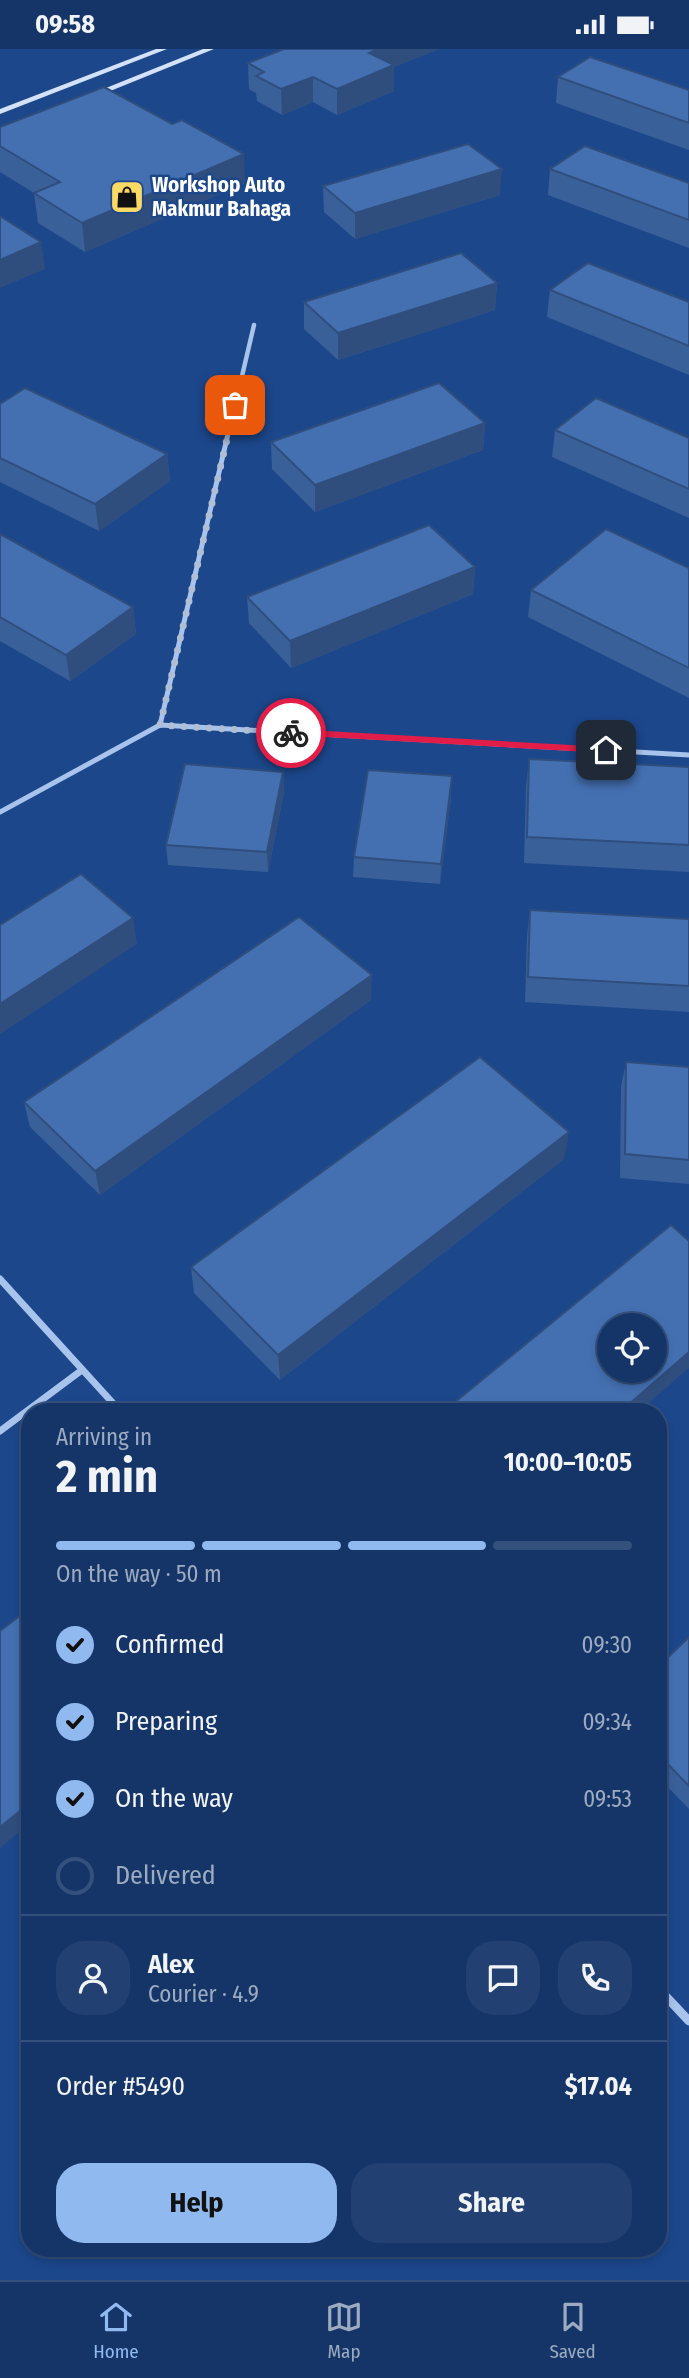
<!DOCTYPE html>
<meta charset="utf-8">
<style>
body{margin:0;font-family:"Fira Sans Condensed",sans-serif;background:#224071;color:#f1f3f6;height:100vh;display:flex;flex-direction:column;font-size:26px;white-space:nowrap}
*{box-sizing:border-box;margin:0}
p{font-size:23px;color:#9dabc0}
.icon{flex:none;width:38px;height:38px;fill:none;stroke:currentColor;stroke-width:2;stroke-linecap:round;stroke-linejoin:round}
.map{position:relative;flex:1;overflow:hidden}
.details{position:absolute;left:21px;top:1354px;width:646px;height:854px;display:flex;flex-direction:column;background:#153568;border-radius:28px;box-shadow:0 4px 10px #0003,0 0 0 2px #34507c}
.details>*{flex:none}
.fabs{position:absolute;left:597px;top:1264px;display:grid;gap:14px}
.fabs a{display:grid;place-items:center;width:70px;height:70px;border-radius:50%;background:#153568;box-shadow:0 4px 10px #0003,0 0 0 2px #34507c;font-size:35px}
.pin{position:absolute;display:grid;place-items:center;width:60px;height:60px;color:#fff;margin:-30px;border-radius:14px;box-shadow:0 4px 10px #0006}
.courier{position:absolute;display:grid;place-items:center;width:70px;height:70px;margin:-35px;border:5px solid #e11d48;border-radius:50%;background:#fff;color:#222;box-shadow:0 2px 9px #0007}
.summary em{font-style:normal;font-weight:700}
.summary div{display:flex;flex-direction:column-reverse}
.summary{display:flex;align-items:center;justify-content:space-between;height:119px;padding:0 35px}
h1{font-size:46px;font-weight:700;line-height:52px}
.bar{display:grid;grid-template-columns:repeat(4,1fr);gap:10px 7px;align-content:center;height:84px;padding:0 35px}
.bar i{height:9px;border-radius:5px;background:#34507c}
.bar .selected{background:#90b9f0}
.bar p{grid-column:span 4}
.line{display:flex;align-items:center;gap:18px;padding:0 35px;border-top:2px solid #34507c}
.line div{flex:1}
.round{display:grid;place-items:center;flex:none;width:74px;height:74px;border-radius:28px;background:#224071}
ol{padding:0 35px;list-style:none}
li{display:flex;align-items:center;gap:21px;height:77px}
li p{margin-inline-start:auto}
li .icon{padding:7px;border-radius:50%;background:#90b9f0;color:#111;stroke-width:4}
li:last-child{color:#9dabc0}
li i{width:38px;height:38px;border:4px solid #34507c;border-radius:50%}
.cta{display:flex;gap:14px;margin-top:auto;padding:14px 35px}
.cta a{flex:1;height:80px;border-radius:28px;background:#90b9f0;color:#111;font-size:28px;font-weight:700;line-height:80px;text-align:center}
.cta a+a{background:#224071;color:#f1f3f6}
.status{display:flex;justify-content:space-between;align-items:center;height:49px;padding:0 35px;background:#153568;direction:ltr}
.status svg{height:19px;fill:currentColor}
.dock{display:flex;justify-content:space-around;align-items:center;height:98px;border-top:2px solid #34507c;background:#153568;font-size:19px;color:#9dabc0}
.dock a{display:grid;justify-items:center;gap:4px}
.dock .selected{color:#90b9f0}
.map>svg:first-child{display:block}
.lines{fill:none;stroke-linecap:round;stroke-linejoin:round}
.minor-far3{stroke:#a8c3ec;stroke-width:4.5}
.minor-far2{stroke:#a8c3ec;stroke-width:5}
.minor-far1{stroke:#a8c3ec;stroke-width:7}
.minor{stroke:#a8c3ec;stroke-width:9}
.secondary{fill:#d4e2f9;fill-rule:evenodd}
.wall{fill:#3a6099}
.shaded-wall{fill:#304e7d}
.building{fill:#4470b2;stroke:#304e7d;stroke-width:2;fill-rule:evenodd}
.route{fill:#e11d48}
.done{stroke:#b0bfd6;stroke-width:7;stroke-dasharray:0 12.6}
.labels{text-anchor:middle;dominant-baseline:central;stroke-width:5;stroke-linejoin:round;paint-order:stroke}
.far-poi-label{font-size:21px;font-weight:bold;fill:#fff;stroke:#1c478b;text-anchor:start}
</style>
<div class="status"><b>09:58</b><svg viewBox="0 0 49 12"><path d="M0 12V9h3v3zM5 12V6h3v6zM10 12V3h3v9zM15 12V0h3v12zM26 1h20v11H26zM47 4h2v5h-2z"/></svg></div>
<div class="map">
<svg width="689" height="2231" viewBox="0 0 689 2231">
<rect width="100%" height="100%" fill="#1c478b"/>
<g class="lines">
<!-- minor-far3 -->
<path class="minor-far3" d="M 231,374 L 254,276"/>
<!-- minor-far2 -->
<g class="minor-far2">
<path d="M 160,676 L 231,372"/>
<path d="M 0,763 L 160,676 L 689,706"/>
</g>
<!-- minor-far1 -->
<g class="minor-far1">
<path d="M 0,1230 L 121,1363"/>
<path d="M 0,1382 L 82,1321"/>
</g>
<!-- minor -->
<path class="minor" d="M 658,1939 L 689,1972"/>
<!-- secondary -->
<g class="secondary">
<path d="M 156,0 L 167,0 L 0,65 L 0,60 Z"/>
<path d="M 203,0 L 214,0 L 93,49 L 86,47 Z"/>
</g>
</g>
<!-- wall -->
<g class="wall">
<path d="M 284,0 L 439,0 L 394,18 L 394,42 L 337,66 L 313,53 L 282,66 L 257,52 L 256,44 L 249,40 L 248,14 Z"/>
<path d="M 558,28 L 689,41 L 689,101 L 556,54 Z"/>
<path d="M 0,78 L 245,134 L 85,203 L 38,174 L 34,144 L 0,123 Z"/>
<path d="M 550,120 L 689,134 L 689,199 L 548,146 Z"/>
<path d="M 323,137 L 500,146 L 355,190 L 324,163 Z"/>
<path d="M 497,234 L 495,261 L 338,311 L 304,280 L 304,253 Z"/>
<path d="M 550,241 L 689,253 L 689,326 L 547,268 Z"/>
<path d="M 0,355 L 167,405 L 170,432 L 99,482 L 0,433 Z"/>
<path d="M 485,374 L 483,401 L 315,463 L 272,420 L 271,393 Z"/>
<path d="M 555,381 L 689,389 L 689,469 L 552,408 Z"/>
<path d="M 0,485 L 133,558 L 136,585 L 70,632 L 0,592 Z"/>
<path d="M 475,518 L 473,545 L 291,619 L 249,574 L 247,548 Z"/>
<path d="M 689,519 L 689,649 L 528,568 L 531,541 Z"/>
<path d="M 529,710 L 689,718 L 689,823 L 524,814 L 526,737 Z"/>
<path d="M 283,723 L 284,743 L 268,823 L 168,816 L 166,796 Z"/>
<path d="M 451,748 L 440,835 L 353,828 L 354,808 Z"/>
<path d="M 530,861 L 689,870 L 689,963 L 525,953 L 527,887 Z"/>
<path d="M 371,951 L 100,1146 L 30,1078 L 24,1053 Z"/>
<path d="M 626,1013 L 689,1018 L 689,1135 L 620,1129 L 621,1038 Z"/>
<path d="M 564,1110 L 280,1331 L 194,1244 L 191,1218 Z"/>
<path d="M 689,1588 L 689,1760 L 658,1728 L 658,1618 Z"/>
</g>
<!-- shaded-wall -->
<g class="shaded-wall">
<path d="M 378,0 L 439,0 L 394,18 L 394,42 L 337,66 L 337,40 L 369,4 Z"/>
<path d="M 313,28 L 313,53 L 282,66 L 281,40 Z"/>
<path d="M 244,105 L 245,134 L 85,203 L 82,174 Z"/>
<path d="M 502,120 L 500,146 L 355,190 L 355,164 Z"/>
<path d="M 41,193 L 45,220 L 0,239 L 0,211 Z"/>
<path d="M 497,234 L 495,261 L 338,311 L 338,284 Z"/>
<path d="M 485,374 L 483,401 L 315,463 L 315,436 Z"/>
<path d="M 167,405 L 170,432 L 99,482 L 95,455 Z"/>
<path d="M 475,518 L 473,545 L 291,619 L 290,592 Z"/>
<path d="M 133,558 L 136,585 L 70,632 L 66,606 Z"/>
<path d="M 283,723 L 284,743 L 268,823 L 267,803 Z"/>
<path d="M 452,727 L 451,748 L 440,835 L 441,815 Z"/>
<path d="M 133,869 L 137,895 L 0,985 L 0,955 Z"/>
<path d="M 372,926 L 371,951 L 100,1146 L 95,1122 Z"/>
<path d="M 569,1083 L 564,1110 L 280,1331 L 278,1306 Z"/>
<path d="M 689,1303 L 689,1319 L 638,1363 L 620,1363 Z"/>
<path d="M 30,1754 L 30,1774 L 0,1799 L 0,1778 Z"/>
</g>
<!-- building -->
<g class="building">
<path d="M 284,0 L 378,0 L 369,4 L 394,16 L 337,40 L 313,28 L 281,40 L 256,27 L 264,23 L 248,14 Z"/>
<path d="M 590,8 L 689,41 L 689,74 L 558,28 Z"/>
<path d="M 104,38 L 172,75 L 182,71 L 244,105 L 82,174 L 34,144 L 60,133 L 0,97 L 0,78 Z"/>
<path d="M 468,95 L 502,120 L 355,164 L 323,137 Z"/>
<path d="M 585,97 L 689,134 L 689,171 L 550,120 Z"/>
<path d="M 0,167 L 41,193 L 0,211 Z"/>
<path d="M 461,204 L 497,234 L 338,284 L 304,253 Z"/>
<path d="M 588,214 L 689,253 L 689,297 L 550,241 Z"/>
<path d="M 439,334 L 485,374 L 315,436 L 271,393 Z"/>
<path d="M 25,339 L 167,405 L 95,455 L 0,409 L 0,355 Z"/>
<path d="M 596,349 L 689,389 L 689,440 L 555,381 Z"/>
<path d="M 429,476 L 475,518 L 290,592 L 247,548 Z"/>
<path d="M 606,480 L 689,519 L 689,619 L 531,541 Z"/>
<path d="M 0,485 L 133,558 L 66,606 L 0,568 Z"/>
<path d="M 529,710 L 689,718 L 689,796 L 527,788 Z"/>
<path d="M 185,715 L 283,723 L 267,803 L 166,796 Z"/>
<path d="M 368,721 L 452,727 L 441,815 L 354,808 Z"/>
<path d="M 81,825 L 133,869 L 0,955 L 0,876 Z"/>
<path d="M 530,861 L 689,870 L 689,937 L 528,928 Z"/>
<path d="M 299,868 L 372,926 L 95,1122 L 24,1053 Z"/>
<path d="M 480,1008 L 569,1083 L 278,1306 L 191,1218 Z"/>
<path d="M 626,1013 L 689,1018 L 689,1111 L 625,1105 Z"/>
<path d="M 671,1176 L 689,1192 L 689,1303 L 620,1363 L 443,1363 ZM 609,1276 L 654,1276 L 654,1321 L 609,1321 Z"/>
<path d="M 30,1559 L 30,1754 L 0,1778 L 0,1582 Z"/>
<path d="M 689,1588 L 689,1737 L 658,1705 L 658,1618 Z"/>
</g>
<!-- route -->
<path class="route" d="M 291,680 L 606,698 L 610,701 L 606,704 L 288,686 L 287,684 Z"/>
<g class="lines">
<!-- done -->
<path class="done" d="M 235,356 L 160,676 L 291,684"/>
</g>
<!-- icons -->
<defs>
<g id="shop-square" transform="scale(1.75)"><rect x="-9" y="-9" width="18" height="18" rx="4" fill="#fcd865" stroke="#1c478b"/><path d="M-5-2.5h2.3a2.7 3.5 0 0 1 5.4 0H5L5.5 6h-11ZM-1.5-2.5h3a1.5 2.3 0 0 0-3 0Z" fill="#111"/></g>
</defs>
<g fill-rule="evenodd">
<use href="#shop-square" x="127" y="148"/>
</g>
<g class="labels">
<!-- far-poi labels -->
<g class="far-poi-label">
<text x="152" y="136">Workshop Auto<tspan x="152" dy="24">Makmur Bahaga</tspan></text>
</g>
</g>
</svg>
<div class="fabs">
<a><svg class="icon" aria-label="locate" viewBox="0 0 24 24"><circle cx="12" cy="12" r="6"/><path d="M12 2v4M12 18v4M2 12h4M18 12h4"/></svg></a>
</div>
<div class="pin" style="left:235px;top:356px;background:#ea580c"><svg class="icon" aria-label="bag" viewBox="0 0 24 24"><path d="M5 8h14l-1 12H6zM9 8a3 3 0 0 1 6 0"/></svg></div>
<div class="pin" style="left:606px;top:701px;background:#1f2937"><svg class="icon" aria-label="home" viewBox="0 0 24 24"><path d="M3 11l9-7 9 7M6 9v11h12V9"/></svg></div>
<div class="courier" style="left:291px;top:684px"><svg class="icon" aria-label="bike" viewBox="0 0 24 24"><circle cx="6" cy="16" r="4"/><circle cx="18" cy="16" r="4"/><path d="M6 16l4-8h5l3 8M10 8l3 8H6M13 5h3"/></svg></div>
<section class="details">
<div class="summary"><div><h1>2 min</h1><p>Arriving in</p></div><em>10:00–10:05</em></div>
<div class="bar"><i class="selected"></i><i class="selected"></i><i class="selected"></i><i></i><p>On the way · 50 m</p></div>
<ol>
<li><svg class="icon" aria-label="check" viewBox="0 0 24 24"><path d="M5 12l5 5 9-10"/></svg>Confirmed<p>09:30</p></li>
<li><svg class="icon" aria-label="check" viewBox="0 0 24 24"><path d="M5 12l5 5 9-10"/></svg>Preparing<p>09:34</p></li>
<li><svg class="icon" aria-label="check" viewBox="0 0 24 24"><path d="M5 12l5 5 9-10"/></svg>On the way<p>09:53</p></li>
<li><i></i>Delivered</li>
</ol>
<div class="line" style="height:126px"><a class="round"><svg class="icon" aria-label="person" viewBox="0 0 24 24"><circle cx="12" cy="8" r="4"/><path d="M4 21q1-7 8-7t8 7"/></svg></a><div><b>Alex</b><p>Courier · 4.9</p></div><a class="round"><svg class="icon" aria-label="chat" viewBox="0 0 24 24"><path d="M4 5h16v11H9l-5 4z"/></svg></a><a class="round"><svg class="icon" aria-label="phone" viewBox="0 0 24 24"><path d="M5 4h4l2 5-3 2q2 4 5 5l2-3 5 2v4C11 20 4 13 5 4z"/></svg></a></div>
<div class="line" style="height:91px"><div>Order #5490</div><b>$17.04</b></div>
<div class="cta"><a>Help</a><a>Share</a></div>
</section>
</div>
<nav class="dock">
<a class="selected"><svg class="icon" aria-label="home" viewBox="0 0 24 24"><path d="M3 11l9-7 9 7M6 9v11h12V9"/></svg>Home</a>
<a><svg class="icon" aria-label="map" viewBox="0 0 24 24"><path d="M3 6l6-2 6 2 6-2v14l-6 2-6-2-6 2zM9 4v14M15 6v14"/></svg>Map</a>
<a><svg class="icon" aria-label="saved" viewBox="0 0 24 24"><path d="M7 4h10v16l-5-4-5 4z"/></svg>Saved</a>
</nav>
